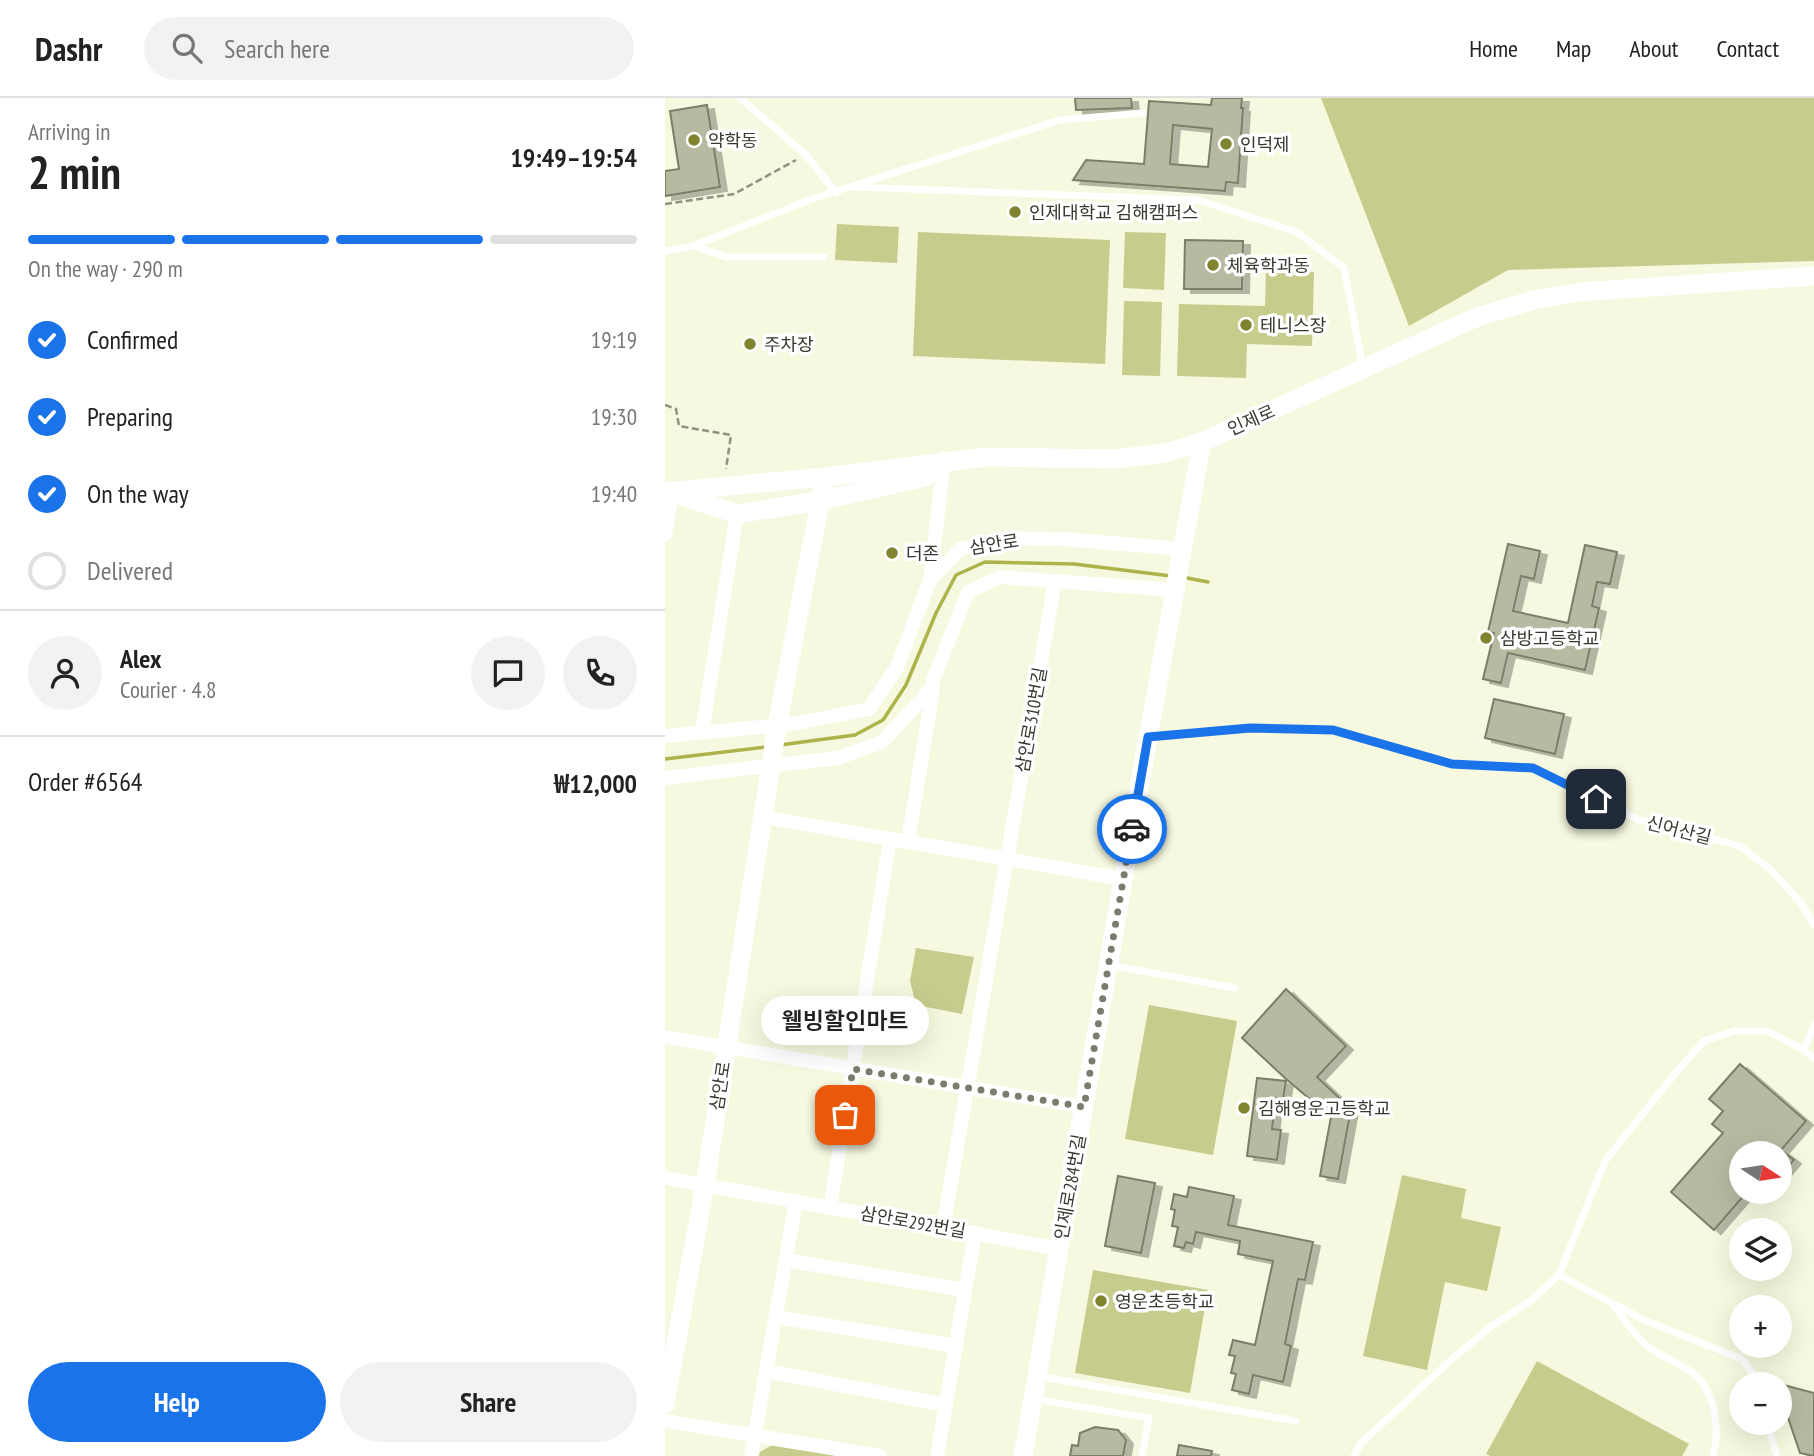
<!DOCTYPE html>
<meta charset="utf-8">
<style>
body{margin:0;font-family:"PT Sans Narrow","Noto Sans KR",sans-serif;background:#f2f2f2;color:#222;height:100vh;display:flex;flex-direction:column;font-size:26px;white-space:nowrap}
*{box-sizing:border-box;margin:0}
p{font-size:23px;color:#767676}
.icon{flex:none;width:38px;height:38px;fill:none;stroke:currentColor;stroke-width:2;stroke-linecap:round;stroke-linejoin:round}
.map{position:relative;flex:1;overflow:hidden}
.details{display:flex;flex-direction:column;background:#fff;width:665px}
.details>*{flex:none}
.needle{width:46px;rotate:102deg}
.controls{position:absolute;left:1064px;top:1043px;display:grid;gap:14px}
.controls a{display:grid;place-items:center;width:63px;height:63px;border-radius:50%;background:#fff;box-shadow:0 7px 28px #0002;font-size:35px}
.pin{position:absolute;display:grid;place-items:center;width:60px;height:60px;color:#fff;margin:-30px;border-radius:14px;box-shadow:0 4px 10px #0006}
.courier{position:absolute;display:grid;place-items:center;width:70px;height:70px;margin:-35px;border:5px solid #1a73e8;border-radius:50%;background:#fff;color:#222;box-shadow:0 2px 9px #0007}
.bubble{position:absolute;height:49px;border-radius:24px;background:#fff;box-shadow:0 7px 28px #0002;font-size:23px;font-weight:600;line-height:49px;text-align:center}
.head em{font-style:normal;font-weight:600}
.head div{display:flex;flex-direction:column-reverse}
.head{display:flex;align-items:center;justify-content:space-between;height:119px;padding:0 28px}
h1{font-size:46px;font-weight:600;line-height:52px}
.bar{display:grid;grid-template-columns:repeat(4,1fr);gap:10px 7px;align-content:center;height:84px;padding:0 28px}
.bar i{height:9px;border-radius:5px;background:#e0e0e0}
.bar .on{background:#1a73e8}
.bar p{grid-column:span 4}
.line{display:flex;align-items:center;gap:18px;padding:0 28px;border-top:2px solid #e0e0e0}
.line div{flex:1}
.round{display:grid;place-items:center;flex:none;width:74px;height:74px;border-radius:37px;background:#f2f2f2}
ol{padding:0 28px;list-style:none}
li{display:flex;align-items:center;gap:21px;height:77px}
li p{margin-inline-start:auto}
li .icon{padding:7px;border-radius:50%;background:#1a73e8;color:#fff;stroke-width:4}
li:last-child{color:#767676}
li i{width:38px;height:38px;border:4px solid #e0e0e0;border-radius:50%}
.button{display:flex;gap:14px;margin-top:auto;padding:14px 28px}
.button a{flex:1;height:80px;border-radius:42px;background:#1a73e8;color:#fff;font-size:28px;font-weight:600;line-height:80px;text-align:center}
.button a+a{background:#f2f2f2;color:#222}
header{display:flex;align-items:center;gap:42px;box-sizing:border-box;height:98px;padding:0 35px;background:#fff;border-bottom:2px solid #e0e0e0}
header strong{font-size:33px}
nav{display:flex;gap:38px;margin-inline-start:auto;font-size:24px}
.search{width:490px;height:63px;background:#f2f2f2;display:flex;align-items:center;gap:18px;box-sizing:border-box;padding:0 24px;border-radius:38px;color:#767676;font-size:26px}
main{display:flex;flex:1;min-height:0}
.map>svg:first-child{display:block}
.green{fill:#c7cc8d}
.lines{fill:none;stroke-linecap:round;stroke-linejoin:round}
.stream{stroke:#adb34a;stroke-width:3.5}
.building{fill:#b7b9a1;stroke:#7c7e68;stroke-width:2;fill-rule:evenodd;filter:url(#shadow)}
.path{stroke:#909281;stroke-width:2.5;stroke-dasharray:7 3.5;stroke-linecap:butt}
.lane{stroke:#fff;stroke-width:7}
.street{stroke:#fff;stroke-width:14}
.secondary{stroke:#fff;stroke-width:19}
.done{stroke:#7a7c6d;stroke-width:7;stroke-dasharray:0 12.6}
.route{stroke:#1a73e8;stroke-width:9}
.poi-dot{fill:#80842f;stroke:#fff;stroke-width:2.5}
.labels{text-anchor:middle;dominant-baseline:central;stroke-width:7;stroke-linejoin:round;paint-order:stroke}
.poi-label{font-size:18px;fill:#383930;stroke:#fff;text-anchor:start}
.street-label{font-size:18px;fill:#383930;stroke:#fff}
</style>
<header>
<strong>Dashr</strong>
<div class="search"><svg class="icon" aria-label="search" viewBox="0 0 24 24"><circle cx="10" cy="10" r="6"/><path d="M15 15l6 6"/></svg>Search here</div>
<nav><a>Home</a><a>Map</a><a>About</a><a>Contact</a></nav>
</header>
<main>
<section class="details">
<div class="head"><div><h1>2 min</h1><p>Arriving in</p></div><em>19:49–19:54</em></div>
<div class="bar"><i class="on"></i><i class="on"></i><i class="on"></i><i></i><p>On the way · 290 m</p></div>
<ol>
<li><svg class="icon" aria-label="check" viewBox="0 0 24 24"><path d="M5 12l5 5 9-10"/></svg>Confirmed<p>19:19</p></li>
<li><svg class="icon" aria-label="check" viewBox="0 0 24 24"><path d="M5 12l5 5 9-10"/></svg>Preparing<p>19:30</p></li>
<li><svg class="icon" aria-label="check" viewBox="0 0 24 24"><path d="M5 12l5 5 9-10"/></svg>On the way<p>19:40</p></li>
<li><i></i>Delivered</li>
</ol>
<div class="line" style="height:126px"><a class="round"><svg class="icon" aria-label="person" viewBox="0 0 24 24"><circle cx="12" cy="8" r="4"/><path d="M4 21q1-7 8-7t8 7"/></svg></a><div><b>Alex</b><p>Courier · 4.8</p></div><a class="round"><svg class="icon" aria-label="chat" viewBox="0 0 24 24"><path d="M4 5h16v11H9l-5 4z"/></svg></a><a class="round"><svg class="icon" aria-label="phone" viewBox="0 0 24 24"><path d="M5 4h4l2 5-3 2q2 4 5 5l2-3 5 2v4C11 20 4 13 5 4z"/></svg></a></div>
<div class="line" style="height:91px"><div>Order #6564</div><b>₩12,000</b></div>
<div class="button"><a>Help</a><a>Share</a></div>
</section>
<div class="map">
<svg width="1149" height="1358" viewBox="0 0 1149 1358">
<defs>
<filter id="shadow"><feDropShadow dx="7" dy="4" stdDeviation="0" flood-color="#0004"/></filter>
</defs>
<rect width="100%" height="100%" fill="#f6f8df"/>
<!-- green -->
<g class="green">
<path d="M 656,0 L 1149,0 L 1149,163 L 843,172 L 744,228 Z"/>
<path d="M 172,126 L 234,129 L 232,165 L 170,162 Z"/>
<path d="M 253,134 L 445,142 L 440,266 L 248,258 Z"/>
<path d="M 460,134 L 501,135 L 499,192 L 458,190 Z"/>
<path d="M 601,172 L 649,174 L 647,248 L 582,246 L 581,280 L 512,278 L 514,206 L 600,208 Z"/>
<path d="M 459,203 L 497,204 L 495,278 L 457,277 Z"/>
<path d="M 251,850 L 309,859 L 297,916 L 251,907 L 245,883 Z"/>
<path d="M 484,907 L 572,923 L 548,1057 L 460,1041 Z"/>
<path d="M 737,1077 L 801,1091 L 796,1120 L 836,1129 L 822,1193 L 780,1184 L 762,1272 L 698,1258 Z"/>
<path d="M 428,1172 L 543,1192 L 525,1295 L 410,1275 Z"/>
<path d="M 872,1263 L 1024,1346 L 1017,1358 L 825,1358 L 821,1356 Z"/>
<path d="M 109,1346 L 172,1358 L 94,1358 L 95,1354 Z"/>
</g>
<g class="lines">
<!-- stream -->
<g class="stream">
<path d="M 517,479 L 543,484"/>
<path d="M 115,647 L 190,637 L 218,622 L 241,587 L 271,515 L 291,477 L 320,464 L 409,466 L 506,478"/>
<path d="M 0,661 L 101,649"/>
</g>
</g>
<!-- building -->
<g class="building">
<path d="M 410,0 L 466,0 L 467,10 L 411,12 Z"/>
<path d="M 547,0 L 577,0 L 576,10 L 578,10 L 573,85 L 561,84 L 560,93 L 408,82 L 421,62 L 479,66 L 484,3 L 546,7 ZM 508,27 L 547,31 L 543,69 L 505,66 Z"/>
<path d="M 42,7 L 55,89 L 0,98 L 0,73 L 14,71 L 5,13 Z"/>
<path d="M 520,142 L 578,143 L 577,191 L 519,191 Z"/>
<path d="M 843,446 L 875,453 L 869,481 L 856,478 L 848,513 L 903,525 L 920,447 L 952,454 L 945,486 L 932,484 L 927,508 L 934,510 L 920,572 L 843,555 L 836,585 L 818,581 L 829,535 L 823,534 Z"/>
<path d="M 829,601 L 899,616 L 890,656 L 820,640 Z"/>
<path d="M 621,891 L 681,948 L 652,979 L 686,1011 L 673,1081 L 655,1078 L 666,1019 L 621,981 L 577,940 Z"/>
<path d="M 1075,966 L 1141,1023 L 1116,1052 L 1129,1062 L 1115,1078 L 1115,1053 L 1113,1055 L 1076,1055 L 1076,1094 L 1082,1094 L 1049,1132 L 1006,1094 L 1058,1035 L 1047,1026 L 1058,1013 L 1044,1001 Z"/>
<path d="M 592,980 L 621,983 L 618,1001 L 611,1000 L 607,1031 L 616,1032 L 612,1062 L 582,1058 Z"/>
<path d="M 453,1078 L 490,1085 L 476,1155 L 440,1148 Z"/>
<path d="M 524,1089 L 569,1098 L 563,1127 L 648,1144 L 640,1182 L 633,1181 L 620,1246 L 626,1248 L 618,1284 L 588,1277 L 584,1296 L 567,1292 L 571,1276 L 566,1275 L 570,1258 L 564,1257 L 568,1242 L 590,1247 L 608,1163 L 573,1156 L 575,1143 L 531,1134 L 528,1146 L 521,1144 L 519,1150 L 509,1148 L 513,1129 L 507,1128 L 510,1112 L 506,1111 L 509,1096 L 522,1099 Z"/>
<path d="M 1115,1286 L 1149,1295 L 1149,1358 L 1135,1355 L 1115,1296 Z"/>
<path d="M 430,1329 L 453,1332 L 461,1342 L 458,1358 L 405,1358 L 407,1347 L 413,1348 L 415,1335 Z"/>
<path d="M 514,1347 L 547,1353 L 546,1358 L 512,1358 Z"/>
</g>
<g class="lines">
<!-- path -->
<g class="path">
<path d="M 0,106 L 69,96 L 131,62"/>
<path d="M 0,307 L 11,311 L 14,328 L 66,337 L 61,371"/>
</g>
<!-- lane -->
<g class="lane">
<path d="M 75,0 L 140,56 L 171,95"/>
<path d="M 190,89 L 533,102 L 632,134 L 679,170 L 698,270"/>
<path d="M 29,148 L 61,159 L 159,159"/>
<path d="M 0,153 L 28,148 L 147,101 L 395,22 L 478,15"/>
<path d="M 483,638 L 585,630 L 668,632 L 787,666 L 868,670 L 974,722 L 1075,748 L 1106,772 L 1136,805 L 1149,827"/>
<path d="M 444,867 L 570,890"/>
<path d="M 1149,926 L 1139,952 L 1149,961"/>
<path d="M 894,1177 L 979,1222 L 1077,1261 L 1087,1275 L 1090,1286"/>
<path d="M 949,1208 C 959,1221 968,1236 980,1246 C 991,1257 1009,1262 1022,1271 C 1050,1288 1056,1329 1048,1358"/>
<path d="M 372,1278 L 631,1323"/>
<path d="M 369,1301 L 484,1320 L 477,1358"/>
<path d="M 1102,1325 L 1112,1358"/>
<path d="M 689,1358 L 696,1345 L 787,1261 L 827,1228 L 867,1202 L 894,1177 L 940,1063 L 1013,972 L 1039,943 L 1069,933 L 1102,933 L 1139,952"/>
</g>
<!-- street -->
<g class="street">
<path d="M 0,437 L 7,395"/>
<path d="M 265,482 L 279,363"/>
<path d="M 37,634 L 72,416"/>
<path d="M 0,638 L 128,626 L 204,611 L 232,569 L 265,482 L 295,451 L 342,440 L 397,441 L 517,451"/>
<path d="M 0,680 L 173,660 L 217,644 L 268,589 L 268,582 L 303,494 L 335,479 L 510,492"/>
<path d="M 97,719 L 459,781"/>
<path d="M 243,744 L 268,591"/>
<path d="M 0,939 L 420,1009"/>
<path d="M 0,1080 L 395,1151"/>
<path d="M 165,1110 L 225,741"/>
<path d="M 278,1130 L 390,483"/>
<path d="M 121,1162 L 300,1192"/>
<path d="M 111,1219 L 291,1248"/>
<path d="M 101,1273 L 281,1307"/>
<path d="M 0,1323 L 215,1358"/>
<path d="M 86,1358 L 131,1103"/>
<path d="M 272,1358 L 310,1135"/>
</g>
<!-- secondary -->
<g class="secondary">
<path d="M 0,394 L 160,379 L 321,359 L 451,361 L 500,355 L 537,344 L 812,219 L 869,202 L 915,194 L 1149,178"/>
<path d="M 11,396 L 72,416 L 154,403 L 261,379 L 279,363"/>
<path d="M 0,1306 L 40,1087 L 112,628 L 160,379"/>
<path d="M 358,1358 L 483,639 L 537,344"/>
</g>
</g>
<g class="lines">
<!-- done -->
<path class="done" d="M 180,1017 L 188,971 L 419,1009 L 467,731"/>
<!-- route -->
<path class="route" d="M 467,731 L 483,639 L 585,630 L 668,632 L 787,666 L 868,670 L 931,701"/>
</g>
<!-- markers -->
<g class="poi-dot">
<circle cx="29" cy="42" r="7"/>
<circle cx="561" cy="46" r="7"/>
<circle cx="350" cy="114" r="7"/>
<circle cx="548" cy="167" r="7"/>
<circle cx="581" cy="227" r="7"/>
<circle cx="85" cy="246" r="7"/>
<circle cx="227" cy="455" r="7"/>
<circle cx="821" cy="540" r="7"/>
<circle cx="579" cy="1010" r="7"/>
<circle cx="436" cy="1203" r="7"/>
</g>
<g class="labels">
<!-- poi labels -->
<g class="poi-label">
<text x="43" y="42">약학동</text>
<text x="575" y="46">인덕제</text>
<text x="364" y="114">인제대학교 김해캠퍼스</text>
<text x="562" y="167">체육학과동</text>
<text x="595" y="227">테니스장</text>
<text x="99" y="246">주차장</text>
<text x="241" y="455">더존</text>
<text x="835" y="540">삼방고등학교</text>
<text x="593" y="1010">김해영운고등학교</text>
<text x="450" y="1203">영운초등학교</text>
</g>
<!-- street labels -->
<g class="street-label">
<text transform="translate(586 322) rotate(-24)">인제로</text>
<text transform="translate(329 446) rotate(-9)">삼안로</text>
<text transform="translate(366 622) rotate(-80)">삼안로310번길</text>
<text transform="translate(1014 732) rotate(14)">신어산길</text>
<text transform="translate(55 988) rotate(-81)">삼안로</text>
<text transform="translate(405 1089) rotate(-80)">인제로284번길</text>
<text transform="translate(248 1124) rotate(10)">삼안로292번길</text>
</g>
</g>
</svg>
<div class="controls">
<a><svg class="needle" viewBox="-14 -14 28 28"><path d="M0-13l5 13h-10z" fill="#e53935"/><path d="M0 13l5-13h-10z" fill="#767676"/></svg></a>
<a><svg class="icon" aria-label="layers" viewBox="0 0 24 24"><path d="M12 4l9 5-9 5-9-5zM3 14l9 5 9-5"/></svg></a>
<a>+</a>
<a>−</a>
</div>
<div class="pin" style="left:180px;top:1017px;background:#ea580c"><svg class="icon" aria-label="bag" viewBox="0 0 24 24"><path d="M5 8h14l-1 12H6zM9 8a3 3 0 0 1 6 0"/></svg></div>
<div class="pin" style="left:931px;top:701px;background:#1f2937"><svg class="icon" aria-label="home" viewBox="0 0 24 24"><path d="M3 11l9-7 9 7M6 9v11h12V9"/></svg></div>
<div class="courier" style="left:467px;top:731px"><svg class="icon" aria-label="car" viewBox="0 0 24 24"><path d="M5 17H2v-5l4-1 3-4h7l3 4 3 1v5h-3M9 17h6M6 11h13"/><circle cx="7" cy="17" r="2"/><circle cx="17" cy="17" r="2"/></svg></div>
<div class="bubble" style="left:96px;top:898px;width:168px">웰빙할인마트</div>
</div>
</main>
